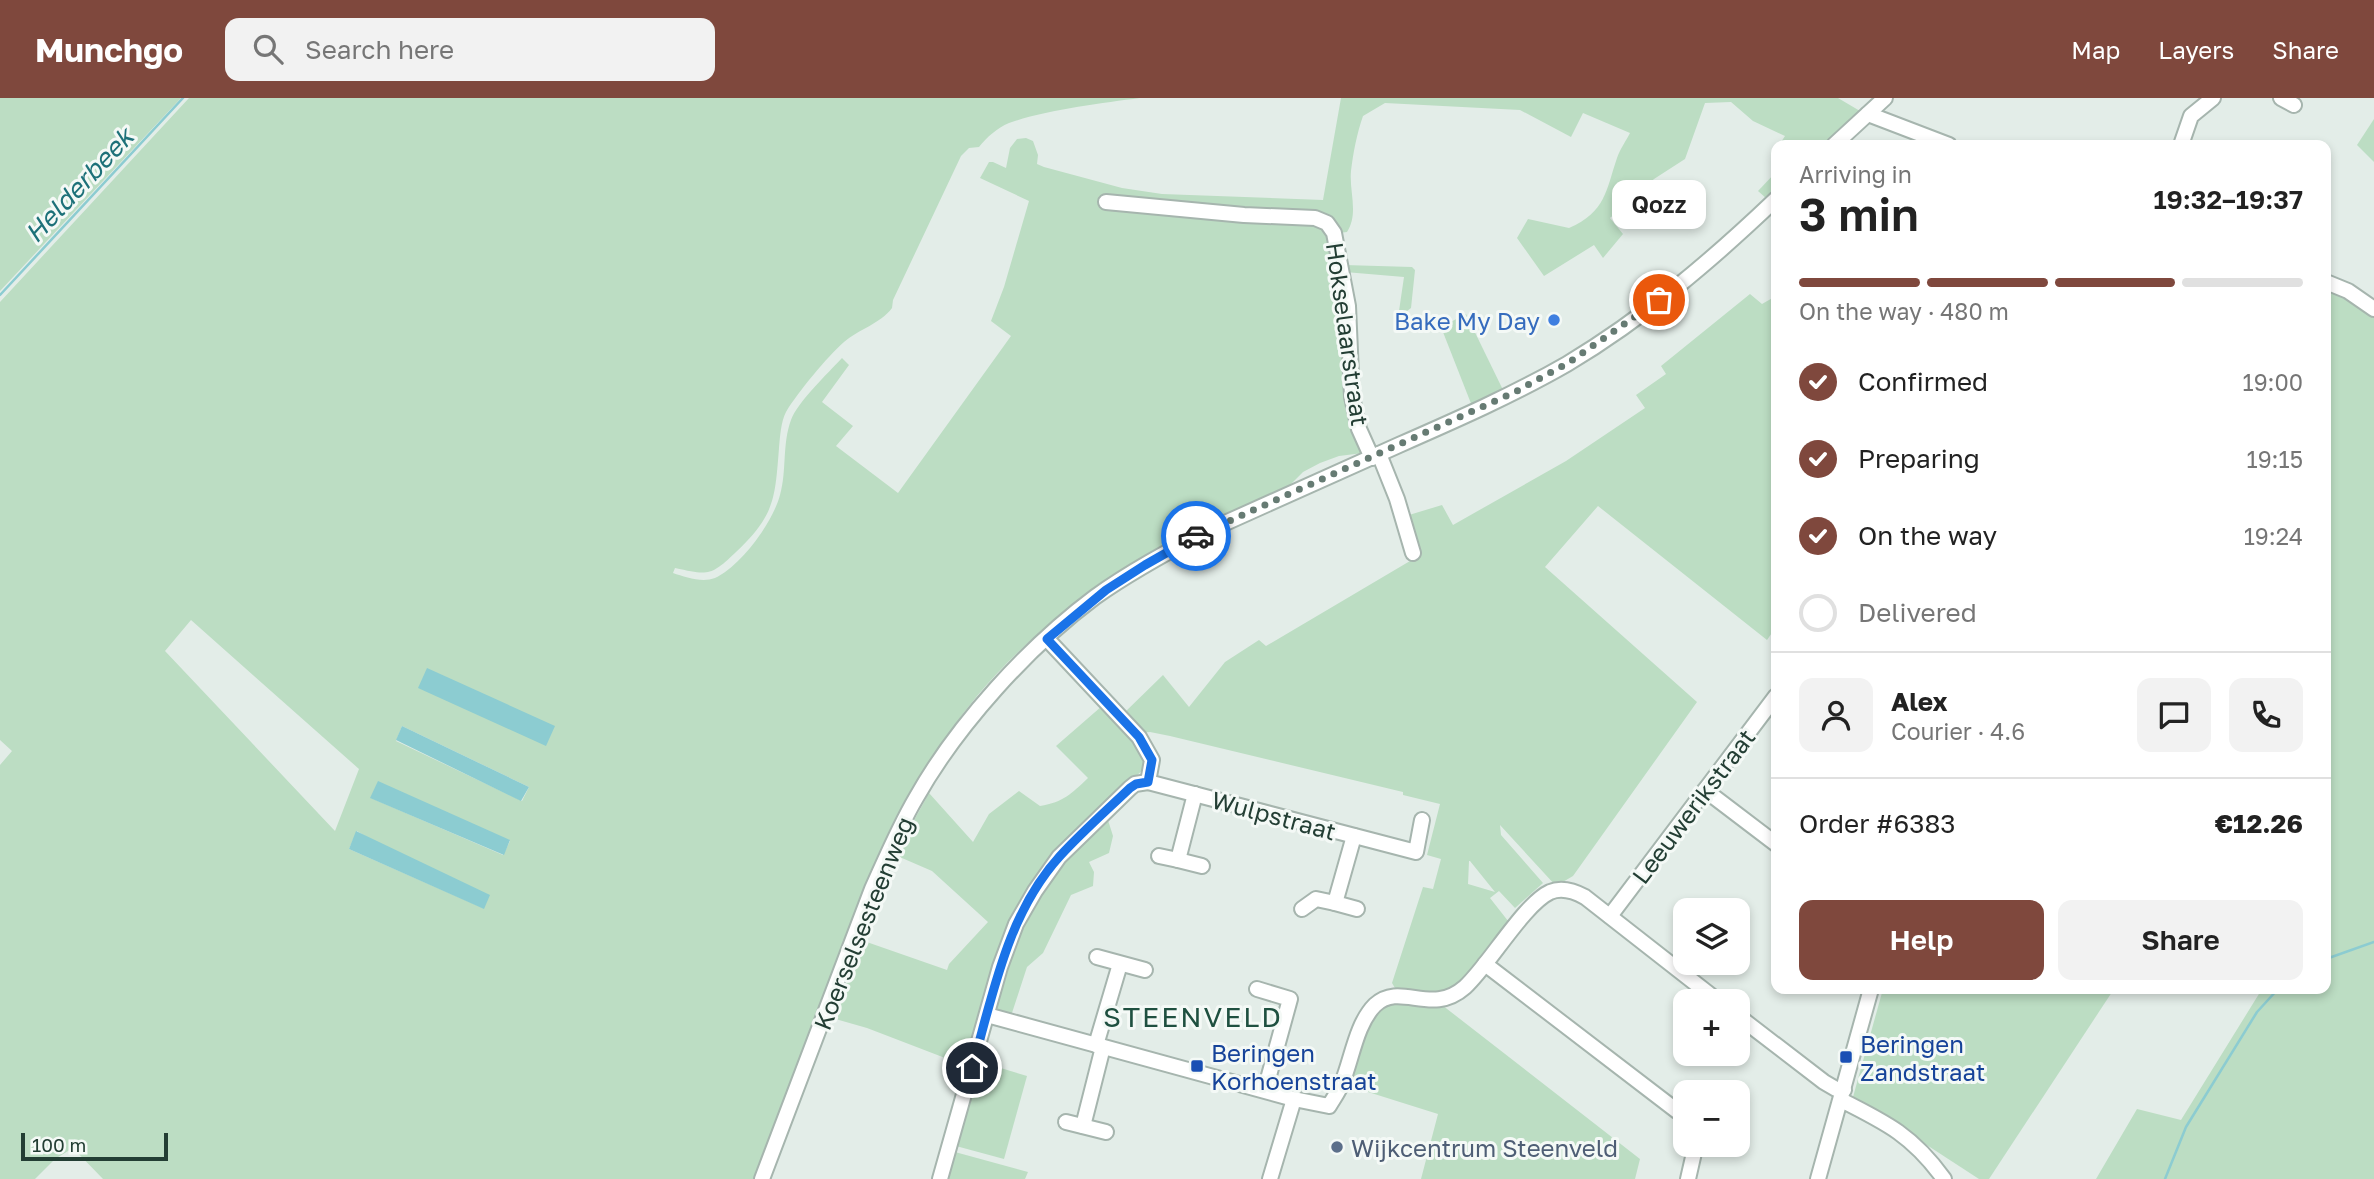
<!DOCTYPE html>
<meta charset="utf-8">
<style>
body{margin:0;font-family:"Golos Text",sans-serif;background:#f2f2f2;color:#222;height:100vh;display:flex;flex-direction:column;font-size:26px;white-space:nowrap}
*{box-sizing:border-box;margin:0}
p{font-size:23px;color:#767676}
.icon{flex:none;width:38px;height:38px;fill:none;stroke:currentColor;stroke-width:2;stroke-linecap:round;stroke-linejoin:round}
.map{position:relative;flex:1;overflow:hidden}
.drawer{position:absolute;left:1771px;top:42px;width:560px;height:854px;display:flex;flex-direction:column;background:#fff;border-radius:14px;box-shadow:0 4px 10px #0003}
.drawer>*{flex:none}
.buttons{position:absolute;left:1673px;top:800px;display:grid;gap:14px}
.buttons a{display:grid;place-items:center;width:77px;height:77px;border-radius:14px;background:#fff;box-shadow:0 4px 10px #0003;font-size:35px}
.scale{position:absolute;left:21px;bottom:18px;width:147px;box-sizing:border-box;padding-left:7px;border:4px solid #233e34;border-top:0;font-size:19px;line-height:24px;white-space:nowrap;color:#233e34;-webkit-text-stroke:5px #f4f9f6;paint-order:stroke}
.pin{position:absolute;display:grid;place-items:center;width:60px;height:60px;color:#fff;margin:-30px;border:4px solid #fff;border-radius:50%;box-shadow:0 2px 7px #0007}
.courier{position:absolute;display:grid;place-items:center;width:70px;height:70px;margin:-35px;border:5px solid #1a73e8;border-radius:50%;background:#fff;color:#222;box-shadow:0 2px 9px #0007}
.bubble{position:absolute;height:49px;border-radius:14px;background:#fff;box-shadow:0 4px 10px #0003;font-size:23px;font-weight:600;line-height:49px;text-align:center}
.overview em{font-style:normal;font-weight:600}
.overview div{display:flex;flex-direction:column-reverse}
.overview{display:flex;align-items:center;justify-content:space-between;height:119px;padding:0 28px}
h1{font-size:46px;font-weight:600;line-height:52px}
.bar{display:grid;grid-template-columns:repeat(4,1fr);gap:10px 7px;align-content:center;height:84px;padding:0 28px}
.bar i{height:9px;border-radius:5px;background:#e0e0e0}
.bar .selected{background:#7f483d}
.bar p{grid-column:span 4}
.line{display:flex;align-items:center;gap:18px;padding:0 28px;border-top:2px solid #e0e0e0}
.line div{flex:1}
.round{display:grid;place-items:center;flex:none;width:74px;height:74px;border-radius:14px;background:#f2f2f2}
ol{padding:0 28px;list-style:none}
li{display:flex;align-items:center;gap:21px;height:77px}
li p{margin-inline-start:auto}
li .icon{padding:7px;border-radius:50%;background:#7f483d;color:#fff;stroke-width:4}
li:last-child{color:#767676}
li i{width:38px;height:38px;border:4px solid #e0e0e0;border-radius:50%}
.primary-button{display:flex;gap:14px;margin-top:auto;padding:14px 28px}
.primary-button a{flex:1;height:80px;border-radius:14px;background:#7f483d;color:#fff;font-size:28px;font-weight:600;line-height:80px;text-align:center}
.primary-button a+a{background:#f2f2f2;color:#222}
header{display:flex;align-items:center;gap:42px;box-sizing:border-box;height:98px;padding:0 35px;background:#7f483d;color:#fff}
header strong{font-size:33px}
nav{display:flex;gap:38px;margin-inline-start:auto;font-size:24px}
.search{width:490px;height:63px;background:#f2f2f2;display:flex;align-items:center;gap:18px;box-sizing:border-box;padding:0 24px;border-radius:14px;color:#767676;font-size:26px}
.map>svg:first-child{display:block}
.green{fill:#bcddc3;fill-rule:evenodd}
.water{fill:#8cccd1}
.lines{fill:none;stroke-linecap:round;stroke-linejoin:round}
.stream{stroke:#8cccd1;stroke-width:2.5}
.minor-casing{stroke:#a6b5ae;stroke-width:18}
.minor{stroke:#fff;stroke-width:14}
.done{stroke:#667b73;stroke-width:7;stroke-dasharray:0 12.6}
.route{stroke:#1a73e8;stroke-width:9}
.shop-dot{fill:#3f7fe0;stroke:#f4f9f6;stroke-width:2.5}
.transit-dot{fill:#1a4fb4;stroke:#f4f9f6;stroke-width:2.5}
.service-dot{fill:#5c6f8a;stroke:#f4f9f6;stroke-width:2.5}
.labels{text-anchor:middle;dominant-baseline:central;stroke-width:6;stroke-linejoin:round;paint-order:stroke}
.shop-label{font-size:24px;fill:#366cbe;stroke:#f4f9f6;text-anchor:end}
.street-label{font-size:24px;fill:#233e34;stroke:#f4f9f6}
.transit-label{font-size:24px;fill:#164399;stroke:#f4f9f6;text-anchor:start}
.service-label{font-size:24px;fill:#4e5e75;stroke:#f4f9f6;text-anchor:start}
.water-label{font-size:26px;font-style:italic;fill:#1d7179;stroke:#f4f9f6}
.quarter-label{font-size:28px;letter-spacing:2px;fill:#1f5040;stroke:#f4f9f6}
</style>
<header>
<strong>Munchgo</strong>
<div class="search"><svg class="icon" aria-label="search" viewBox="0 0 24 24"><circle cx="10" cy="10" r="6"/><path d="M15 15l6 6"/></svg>Search here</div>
<nav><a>Map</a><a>Layers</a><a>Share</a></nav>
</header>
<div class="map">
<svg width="2374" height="1081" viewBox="0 0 2374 1081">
<rect width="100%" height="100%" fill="#e3ede8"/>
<!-- green -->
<g class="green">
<path d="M 0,0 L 181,0 L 0,193 Z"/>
<path d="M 189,0 L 1140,0 C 1102,5 1045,12 1009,25 C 997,30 987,39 979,49 L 969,50 L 961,58 L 893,202 L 892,210 C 880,226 859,231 844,244 C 827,259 798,294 786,314 C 781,323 780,339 779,350 C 775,401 775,417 736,454 C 710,479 708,477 675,470 L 673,475 C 685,479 702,485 715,480 C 741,468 773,424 780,397 C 787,373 782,346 791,322 C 797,305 828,275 842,260 L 849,267 L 822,304 L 853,328 L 836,348 L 898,395 L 1011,238 L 991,223 L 1004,189 L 1029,103 L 980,80 L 989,64 L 993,64 L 1006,70 L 1010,50 L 1017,41 L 1026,40 L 1033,43 L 1038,57 L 1037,66 L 1044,69 L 1122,90 L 1162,96 L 1323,102 L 1341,0 L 1838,0 L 1860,13 L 1824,47 L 1779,47 L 1785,38 L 1753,23 L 1731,4 L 1705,5 L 1685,61 L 1654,81 L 1610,120 L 1623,136 L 1603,160 L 1594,147 L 1544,178 L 1517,140 L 1528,121 L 1569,130 C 1606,114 1606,92 1617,60 C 1620,51 1626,43 1630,35 L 1583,15 L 1571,39 L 1520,12 L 1385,5 L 1363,18 C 1357,35 1353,55 1351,73 C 1349,94 1359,115 1347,134 L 1339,135 L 1314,124 L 1330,137 L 1363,355 L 1339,358 L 1320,365 L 1303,374 L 1290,387 C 1230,414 1170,439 1116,476 C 1066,510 1016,551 977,598 C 908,682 870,778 831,879 C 805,946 779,1014 753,1081 L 103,1081 L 73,1050 L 55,1061 L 35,1081 L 0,1081 L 0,667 L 12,653 L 0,642 L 0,204 ZM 191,522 L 359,671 L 335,733 L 165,553 ZM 402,628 L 529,689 L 522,703 L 396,643 ZM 371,700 L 509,742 L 510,743 L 503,757 ZM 357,733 L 483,810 L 349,751 Z"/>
<path d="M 2374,21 L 2374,64 L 2357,47 Z"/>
<path d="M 1776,74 L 1776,93 L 1767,101 L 1758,93 Z"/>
<path d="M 1344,167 L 1412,169 L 1415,172 L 1411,210 L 1407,213 L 1399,213 L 1404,179 L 1345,174 Z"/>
<path d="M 2326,187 L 2374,209 L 2374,1081 L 2096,1081 L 2137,1011 L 2181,1022 L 2262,891 L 2326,891 Z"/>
<path d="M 1750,196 L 1762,206 L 1776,198 L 1776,529 L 1767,542 L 1598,408 L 1545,469 L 1697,604 L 1573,778 L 1556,788 L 1500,727 L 1501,737 L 1543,785 L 1515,810 L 1499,793 L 1490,800 L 1512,828 L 1465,884 L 1446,897 L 1398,895 L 1392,885 L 1423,789 L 1433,791 L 1441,761 L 1427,757 L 1440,706 L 1403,697 L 1403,694 L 1170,638 L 1150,634 L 1140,635 L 1122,617 L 1163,577 L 1189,609 L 1225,564 L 1259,542 L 1266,548 L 1410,463 L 1419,454 L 1409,417 L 1442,407 L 1453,427 L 1566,363 L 1645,310 L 1636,297 L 1666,276 L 1661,268 ZM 1469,763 L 1470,763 L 1495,794 L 1468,786 Z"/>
<path d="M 1466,216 L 1504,294 L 1472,308 L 1441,229 Z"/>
<path d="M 1102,608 L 1142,651 L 1146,661 L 1145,670 L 1104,707 L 1031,790 L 966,968 L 867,930 L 832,920 L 861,842 L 947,872 L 949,866 L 988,824 L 932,773 L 895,757 L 929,695 L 973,744 L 989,716 L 1019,693 L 1040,708 C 1064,704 1071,696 1088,680 L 1056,648 Z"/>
<path d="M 1107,719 L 1113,738 L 1109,755 L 1089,764 L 1094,774 L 1093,788 L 1071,797 L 1043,855 L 1027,869 L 1011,918 L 999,916 L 996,905 L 1016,840 L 1038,797 L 1064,760 Z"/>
<path d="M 1883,891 L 2114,891 L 1989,1081 L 1979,1081 L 1853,999 Z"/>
<path d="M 1389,904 L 1442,907 L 1640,1061 L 1635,1081 L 1421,1081 L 1438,1016 L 1349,988 L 1369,922 Z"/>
<path d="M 981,964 L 1027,978 L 1004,1061 L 956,1048 Z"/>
<path d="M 955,1054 L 1028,1074 L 1025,1081 L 947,1081 Z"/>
</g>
<!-- water -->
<g class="water">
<path d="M 427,570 L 555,628 L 546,648 L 418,590 Z"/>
<path d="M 402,628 L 529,689 L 521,703 L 396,642 Z"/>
<path d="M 378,683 L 510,742 L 504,757 L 370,700 Z"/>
<path d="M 356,733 L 490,797 L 484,811 L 349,751 Z"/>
</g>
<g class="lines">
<!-- stream -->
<g class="stream">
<path d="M 0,197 L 183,0"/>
<path d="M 2326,861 L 2374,844"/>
<path d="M 2165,1081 L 2186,1029 L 2257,914 L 2278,891"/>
</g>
<!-- minor casing -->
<g class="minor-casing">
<g id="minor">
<path d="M 2281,0 L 2294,7"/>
<path d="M 1868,16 L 1949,47"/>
<path d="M 1834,47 L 1885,0"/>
<path d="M 2181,47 L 2191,18 L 2213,0"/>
<path d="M 1106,104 L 1244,117 L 1315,120 L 1327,125 L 1334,135 L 1348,208 L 1352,299 L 1359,331 L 1372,360"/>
<path d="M 2326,184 L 2348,193 L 2374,211"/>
<path d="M 1379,356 L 1397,401 L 1413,455"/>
<path d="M 1047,541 L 1139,639 L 1152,662 L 1148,684 L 1416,754 L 1422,722"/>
<path d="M 1705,692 L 1776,746"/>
<path d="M 1195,696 L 1178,762 L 1202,768"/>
<path d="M 1354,738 L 1335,805 L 1357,811"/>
<path d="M 1159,758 L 1178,762"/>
<path d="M 1302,811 L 1316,801 L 1335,805"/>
<path d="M 1610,818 L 1776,598"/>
<path d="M 1097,859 L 1145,872"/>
<path d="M 1485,866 L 1677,1013 L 1685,1017"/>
<path d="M 1257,891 L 1290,901 L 1265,992"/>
<path d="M 987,917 L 1294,1001 L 1329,1008 C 1333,1001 1339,993 1342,985 C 1352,961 1356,926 1375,907 C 1401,883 1431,919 1465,889 C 1489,867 1524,806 1550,794 C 1562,789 1574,793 1585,799 L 1718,903"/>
<path d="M 1738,918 L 1824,984 L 1836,991 L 1844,992"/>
<path d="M 1096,947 L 1120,866"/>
<path d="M 1841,1002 C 1887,1025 1913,1038 1944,1081"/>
<path d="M 1066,1024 L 1106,1034"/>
<path d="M 1083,1028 L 1103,949"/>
<path d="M 762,1081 L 872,791 C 886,760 899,729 916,700 C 957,627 1028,549 1095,499 C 1130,474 1167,454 1205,434 C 1269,405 1334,376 1399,347 C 1456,322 1513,297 1567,266 C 1644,220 1712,162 1776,101"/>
<path d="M 940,1081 L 1000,869 L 1016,826 L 1035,793 L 1059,759 L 1130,690 L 1135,686 L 1148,684"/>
<path d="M 1270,1081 L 1294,1001"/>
<path d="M 1688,1081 L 1696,1046"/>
<path d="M 1818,1081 L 1871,891"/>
</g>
</g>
<!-- minor -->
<use href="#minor" class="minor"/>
</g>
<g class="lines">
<!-- done -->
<path class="done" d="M 1196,438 L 1515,294 L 1568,265 L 1659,202"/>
<!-- route -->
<path class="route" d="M 972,970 C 993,897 1007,816 1060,758 C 1082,734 1107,712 1130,690 L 1136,686 L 1148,684 L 1152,662 L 1139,639 L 1047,541 L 1106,492 L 1145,467 L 1196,438"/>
</g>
<!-- markers -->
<circle class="shop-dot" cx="1554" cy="222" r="7"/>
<g class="transit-dot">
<rect x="1839" y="952" width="14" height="14" rx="3.5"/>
<rect x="1190" y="961" width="14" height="14" rx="3.5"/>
</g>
<circle class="service-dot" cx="1337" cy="1049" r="7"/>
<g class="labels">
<!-- shop labels -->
<g class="shop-label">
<text x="1540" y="222">Bake My Day</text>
</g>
<!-- street labels -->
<g class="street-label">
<text transform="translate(1348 236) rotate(82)">Hokselaarstraat</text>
<text transform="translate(1693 708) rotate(-53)">Leeuwerikstraat</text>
<text transform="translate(1274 717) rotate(15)">Wulpstraat</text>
<text transform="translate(863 825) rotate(-68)">Koerselsesteenweg</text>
</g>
<!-- transit labels -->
<g class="transit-label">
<text x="1860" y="945">Beringen<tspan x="1860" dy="28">Zandstraat</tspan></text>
<text x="1211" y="954">Beringen<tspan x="1211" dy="28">Korhoenstraat</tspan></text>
</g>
<!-- service labels -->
<g class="service-label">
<text x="1351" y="1049">Wijkcentrum Steenveld</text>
</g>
<!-- water labels -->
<g class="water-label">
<text transform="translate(79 87) rotate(-47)">Helderbeek</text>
</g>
<!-- quarter labels -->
<g class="quarter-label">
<text x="1193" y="918">STEENVELD</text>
</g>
</g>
</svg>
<div class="buttons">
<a><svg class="icon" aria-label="layers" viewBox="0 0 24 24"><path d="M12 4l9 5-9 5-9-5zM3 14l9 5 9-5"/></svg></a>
<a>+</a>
<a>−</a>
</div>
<div class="scale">100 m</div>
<div class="pin" style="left:1659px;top:202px;background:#ea580c"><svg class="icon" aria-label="bag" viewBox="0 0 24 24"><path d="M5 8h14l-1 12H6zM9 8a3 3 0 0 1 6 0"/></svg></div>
<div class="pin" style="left:972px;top:970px;background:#1f2937"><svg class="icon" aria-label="home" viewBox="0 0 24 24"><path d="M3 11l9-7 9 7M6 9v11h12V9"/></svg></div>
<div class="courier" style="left:1196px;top:438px"><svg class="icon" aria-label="car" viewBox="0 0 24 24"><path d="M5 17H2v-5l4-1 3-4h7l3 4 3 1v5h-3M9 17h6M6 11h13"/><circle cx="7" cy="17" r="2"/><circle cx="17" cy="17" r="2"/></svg></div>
<div class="bubble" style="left:1612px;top:82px;width:94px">Qozz</div>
<section class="drawer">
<div class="overview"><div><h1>3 min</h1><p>Arriving in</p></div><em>19:32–19:37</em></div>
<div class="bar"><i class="selected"></i><i class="selected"></i><i class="selected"></i><i></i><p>On the way · 480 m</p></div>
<ol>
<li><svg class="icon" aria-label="check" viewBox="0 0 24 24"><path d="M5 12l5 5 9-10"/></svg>Confirmed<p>19:00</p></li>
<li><svg class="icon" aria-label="check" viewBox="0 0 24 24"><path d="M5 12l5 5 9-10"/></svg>Preparing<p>19:15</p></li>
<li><svg class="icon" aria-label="check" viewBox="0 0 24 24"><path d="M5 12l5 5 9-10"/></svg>On the way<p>19:24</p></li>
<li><i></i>Delivered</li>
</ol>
<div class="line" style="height:126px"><a class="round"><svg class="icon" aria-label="person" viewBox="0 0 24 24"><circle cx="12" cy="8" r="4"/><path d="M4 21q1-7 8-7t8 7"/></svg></a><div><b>Alex</b><p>Courier · 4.6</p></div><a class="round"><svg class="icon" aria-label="chat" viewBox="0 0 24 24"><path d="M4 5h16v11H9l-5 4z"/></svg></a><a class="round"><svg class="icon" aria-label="phone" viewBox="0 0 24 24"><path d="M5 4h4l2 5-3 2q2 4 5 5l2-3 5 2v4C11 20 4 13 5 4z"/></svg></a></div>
<div class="line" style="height:91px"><div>Order #6383</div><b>€12.26</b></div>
<div class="primary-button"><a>Help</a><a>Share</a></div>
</section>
</div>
